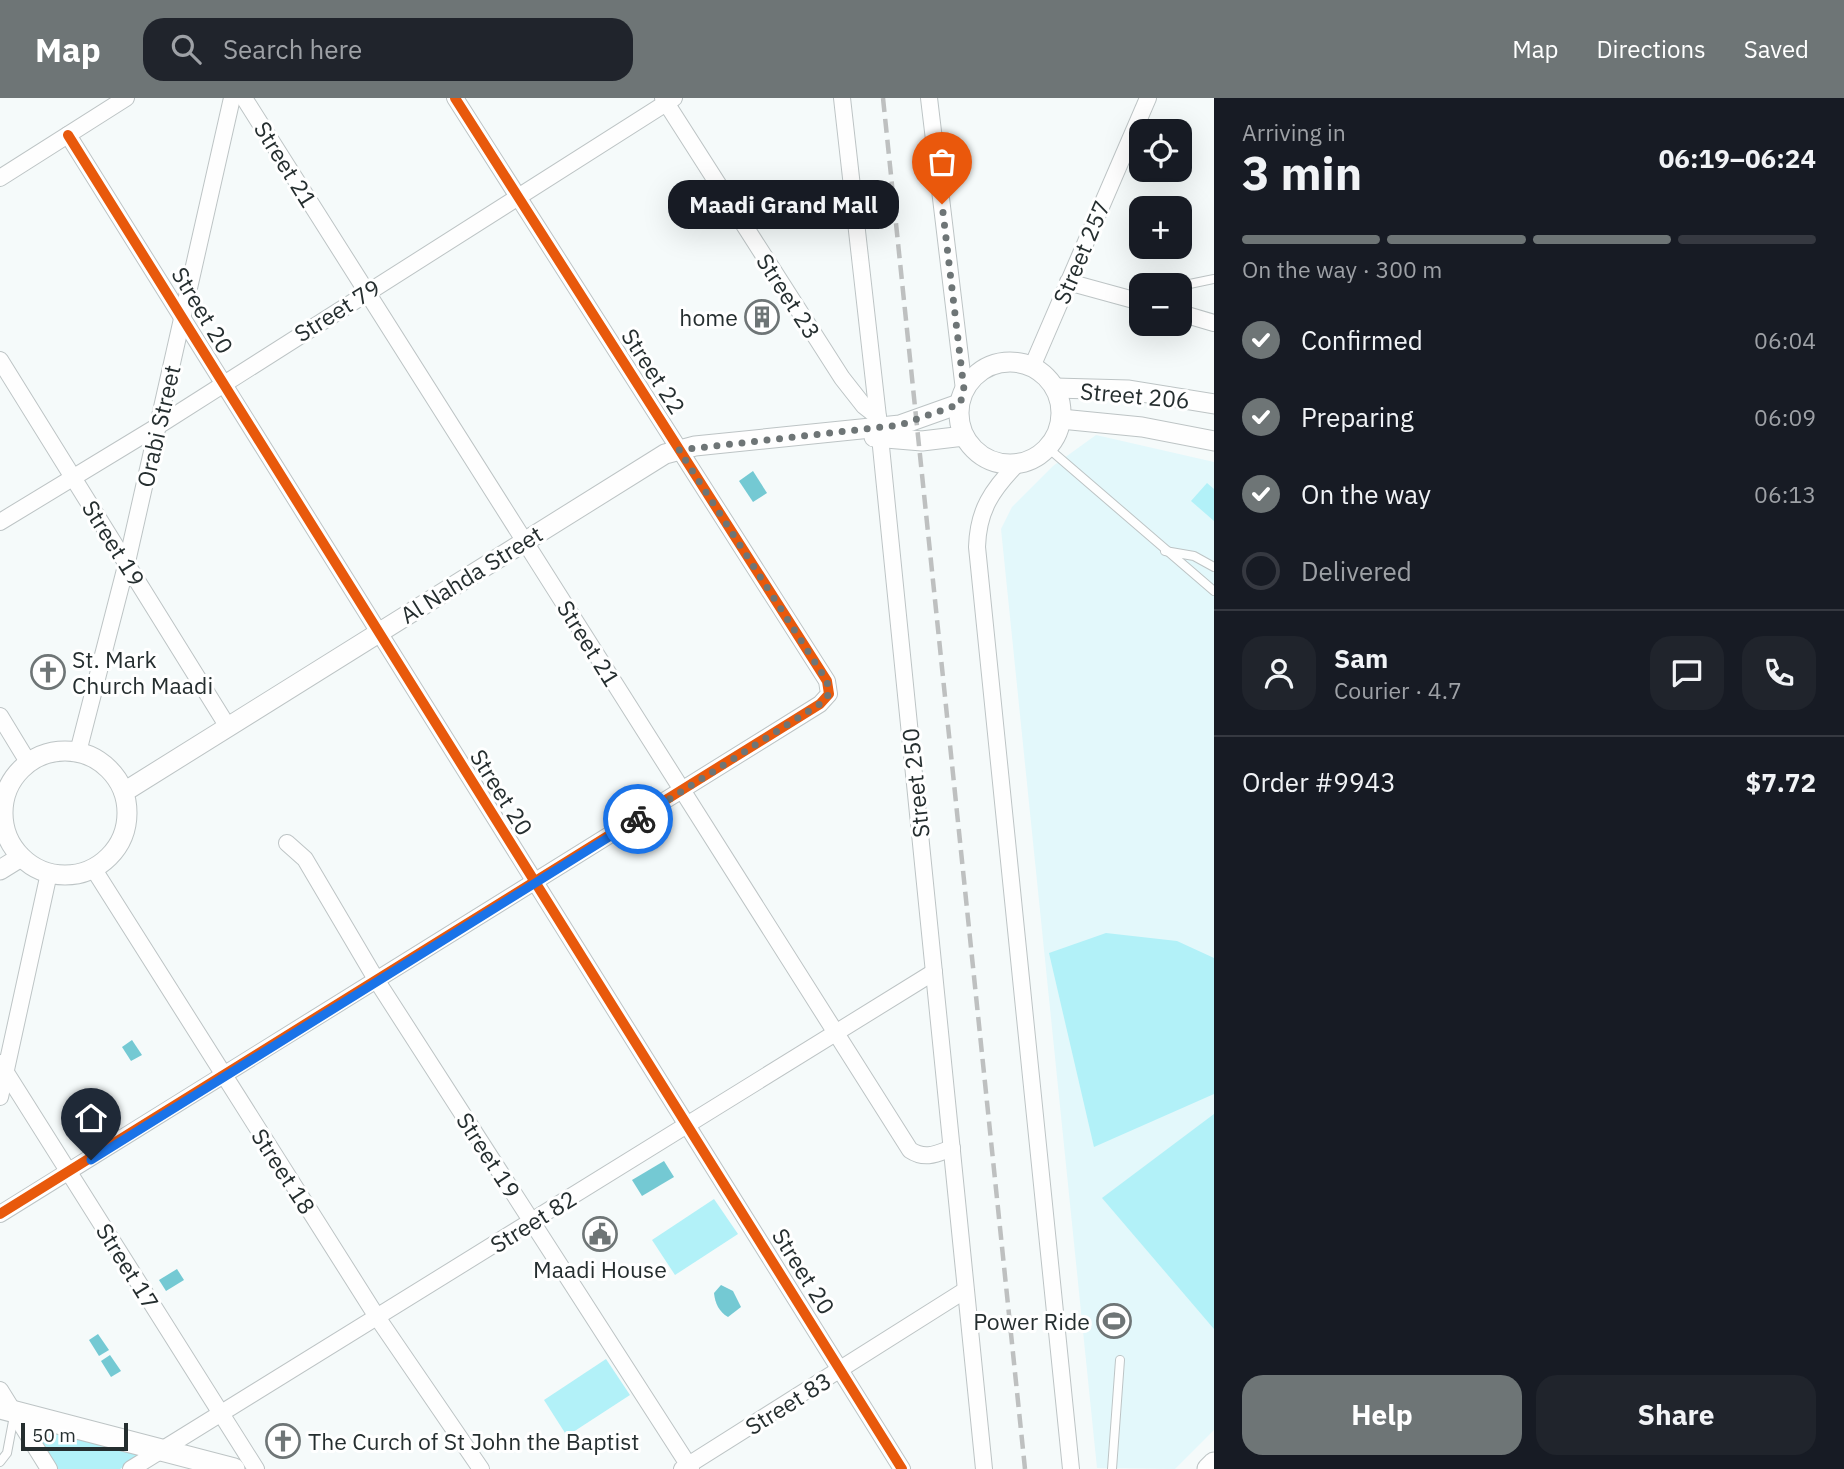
<!DOCTYPE html>
<meta charset="utf-8">
<style>
body{margin:0;font-family:"IBM Plex Sans",sans-serif;background:#20242c;color:#f1f3f6;height:100vh;display:flex;flex-direction:column;font-size:26px;white-space:nowrap}
*{box-sizing:border-box;margin:0}
p{font-size:23px;color:#9ea1a6}
.icon{flex:none;width:38px;height:38px;fill:none;stroke:currentColor;stroke-width:2;stroke-linecap:round;stroke-linejoin:round}
.map{position:relative;flex:1;overflow:hidden}
.panel{display:flex;flex-direction:column;background:#171b24;width:630px}
.panel>*{flex:none}
.buttons{position:absolute;left:1129px;top:21px;display:grid;gap:14px}
.buttons a{display:grid;place-items:center;width:63px;height:63px;border-radius:14px;background:#171b24;box-shadow:0 7px 28px #0002;font-size:35px}
.scale{position:absolute;left:21px;bottom:18px;width:107px;box-sizing:border-box;padding-left:7px;border:4px solid #252e2f;border-top:0;font-size:19px;line-height:24px;white-space:nowrap;color:#252e2f;-webkit-text-stroke:5px #fff;paint-order:stroke}
.pin{position:absolute;display:grid;place-items:center;width:60px;height:60px;color:#fff;margin:-72px -30px;border-radius:50% 50% 50% 0;rotate:-45deg;box-shadow:0 0 7px #0007}
.pin .icon{rotate:45deg}
.courier{position:absolute;display:grid;place-items:center;width:70px;height:70px;margin:-35px;border:5px solid #1a73e8;border-radius:50%;background:#fff;color:#222;box-shadow:0 2px 9px #0007}
.bubble{position:absolute;height:49px;border-radius:21px;background:#171b24;box-shadow:0 7px 28px #0002;font-size:23px;font-weight:700;line-height:49px;text-align:center}
.head em{font-style:normal;font-weight:700}
.head div{display:flex;flex-direction:column-reverse}
.head{display:flex;align-items:center;justify-content:space-between;height:119px;padding:0 28px}
h1{font-size:46px;font-weight:700;line-height:52px}
.bar{display:grid;grid-template-columns:repeat(4,1fr);gap:10px 7px;align-content:center;height:84px;padding:0 28px}
.bar i{height:9px;border-radius:5px;background:#363941}
.bar .active{background:#6e7576}
.bar p{grid-column:span 4}
.line{display:flex;align-items:center;gap:18px;padding:0 28px;border-top:2px solid #363941}
.line div{flex:1}
.round{display:grid;place-items:center;flex:none;width:74px;height:74px;border-radius:21px;background:#20242c}
ol{padding:0 28px;list-style:none}
li{display:flex;align-items:center;gap:21px;height:77px}
li p{margin-inline-start:auto}
li .icon{padding:7px;border-radius:50%;background:#6e7576;color:#fff;stroke-width:4}
li:last-child{color:#9ea1a6}
li i{width:38px;height:38px;border:4px solid #363941;border-radius:50%}
.button{display:flex;gap:14px;margin-top:auto;padding:14px 28px}
.button a{flex:1;height:80px;border-radius:21px;background:#6e7576;color:#fff;font-size:28px;font-weight:700;line-height:80px;text-align:center}
.button a+a{background:#20242c;color:#f1f3f6}
header{display:flex;align-items:center;gap:42px;box-sizing:border-box;height:98px;padding:0 35px;background:#6e7576;color:#fff}
header strong{font-size:33px}
nav{display:flex;gap:38px;margin-inline-start:auto;font-size:24px}
.search{width:490px;height:63px;background:#20242c;display:flex;align-items:center;gap:18px;box-sizing:border-box;padding:0 24px;border-radius:21px;color:#9ea1a6;font-size:26px}
main{display:flex;flex:1;min-height:0}
.map>svg:first-child{display:block}
.built{fill:#e3f8fb}
.park{fill:#b2f1f8}
.water{fill:#74c9d3}
.lines{fill:none;stroke-linecap:round;stroke-linejoin:round}
.service-casing{stroke:#bdc4c5;stroke-width:10}
.minor-casing{stroke:#bdc4c5;stroke-width:18}
.tertiary-casing{stroke:#bdc4c5;stroke-width:21}
.secondary-casing{stroke:#bdc4c5;stroke-width:23}
.service{stroke:#fefefe;stroke-width:8}
.minor{stroke:#fefefe;stroke-width:16}
.tertiary{stroke:#fefefe;stroke-width:19}
.secondary{stroke:#fefefe;stroke-width:21}
.rail{stroke:#bec0c0;stroke-width:4.5;stroke-dasharray:14 7;stroke-linecap:butt}
.cycleway-casing{stroke:#fff;stroke-width:15}
.cycleway{stroke:#e8590c;stroke-width:10}
.done{stroke:#6e7576;stroke-width:7;stroke-dasharray:0 12.6}
.route{stroke:#1a73e8;stroke-width:9}
.labels{text-anchor:middle;dominant-baseline:central;stroke-width:6;stroke-linejoin:round;paint-order:stroke}
.street-label{font-size:23px;fill:#252e2f;stroke:#fff}
.poi-label{font-size:23px;fill:#252e2f;stroke:#fff;text-anchor:end}
</style>
<header>
<strong>Map</strong>
<div class="search"><svg class="icon" aria-label="search" viewBox="0 0 24 24"><circle cx="10" cy="10" r="6"/><path d="M15 15l6 6"/></svg>Search here</div>
<nav><a>Map</a><a>Directions</a><a>Saved</a></nav>
</header>
<main>
<div class="map">
<svg width="1214" height="1371" viewBox="0 0 1214 1371">
<rect width="100%" height="100%" fill="#f5fafa"/>
<!-- built -->
<path class="built" d="M 1096,337 L 1214,364 L 1214,1332 L 1175,1371 L 1097,1370 L 1001,431 L 1012,409 L 1053,368 Z"/>
<!-- park -->
<g class="park">
<path d="M 1207,385 L 1214,391 L 1214,423 L 1191,403 Z"/>
<path d="M 1106,835 L 1177,843 L 1214,860 L 1214,996 L 1094,1049 L 1049,855 Z"/>
<path d="M 1214,1016 L 1214,1231 L 1102,1100 Z"/>
<path d="M 714,1101 L 738,1136 L 675,1177 L 652,1142 Z"/>
<path d="M 606,1261 L 630,1297 L 567,1338 L 544,1302 Z"/>
<path d="M 26,1322 L 147,1355 L 120,1371 L 56,1371 Z"/>
</g>
<!-- water -->
<g class="water">
<path d="M 753,373 L 767,395 L 753,404 L 739,383 Z"/>
<path d="M 132,942 L 142,957 L 131,963 L 122,949 Z"/>
<path d="M 664,1063 L 674,1079 L 642,1098 L 632,1082 Z"/>
<path d="M 177,1171 L 184,1182 L 166,1193 L 159,1182 Z"/>
<path d="M 721,1187 L 733,1193 L 741,1209 L 728,1219 C 719,1214 715,1205 714,1195 Z"/>
<path d="M 98,1236 L 109,1252 L 99,1258 L 89,1242 Z"/>
<path d="M 110,1257 L 121,1273 L 111,1279 L 101,1263 Z"/>
</g>
<g class="lines">
<!-- service casing -->
<g class="service-casing">
<g id="service">
<path d="M 1180,188 L 1214,181"/>
<path d="M 1048,350 L 1214,493"/>
<path d="M 1165,453 L 1194,458 L 1214,469"/>
<path d="M 0,1364 L 7,1355 L 14,1318"/>
<path d="M 1112,1371 L 1120,1262"/>
</g>
</g>
<!-- minor casing -->
<g class="minor-casing">
<g id="minor">
<path d="M 244,0 L 910,1052 C 925,1062 936,1056 952,1050"/>
<path d="M 663,0 L 842,280 L 864,308 L 878,319"/>
<path d="M 842,0 L 878,319 L 984,1371"/>
<path d="M 929,0 L 964,292"/>
<path d="M 68,37 L 902,1371"/>
<path d="M 0,80 L 126,0"/>
<path d="M 1068,184 L 1141,204"/>
<path d="M 1180,215 L 1214,225"/>
<path d="M 0,262 L 228,629"/>
<path d="M 1032,269 L 1148,0"/>
<path d="M 1017,366 C 992,392 978,412 977,449 L 1071,1371"/>
<path d="M 0,424 L 158,328 L 674,0"/>
<path d="M 0,618 L 28,664"/>
<path d="M 78,654 L 127,464 L 232,0"/>
<path d="M 0,710 L 2,710"/>
<path d="M 287,745 L 305,761 L 377,883 L 691,1371"/>
<path d="M 93,770 L 377,1219 L 481,1371"/>
<path d="M 0,965 L 256,1371"/>
<path d="M 0,999 L 49,775"/>
<path d="M 0,1116 L 820,606 L 829,596 L 827,583 L 455,0"/>
<path d="M 0,1292 L 49,1371"/>
<path d="M 131,1371 L 934,874"/>
<path d="M 682,1371 L 964,1193"/>
</g>
</g>
<!-- tertiary casing -->
<g class="tertiary-casing">
<g id="tertiary">
<circle cx="1010" cy="315" r="51"/>
<path d="M 1055,290 L 1129,292 L 1214,306"/>
<path d="M 1061,321 L 1142,329 L 1214,343"/>
<path d="M 874,339 L 922,343 L 964,338"/>
<circle cx="65" cy="715" r="62"/>
<path d="M 124,694 L 665,356 L 695,348 L 900,327 L 959,306"/>
<path d="M 0,772 L 21,759"/>
</g>
</g>
<!-- secondary casing -->
<g class="secondary-casing">
<g id="secondary">
<path d="M 0,1310 L 234,1371"/>
<path d="M 1208,1371 L 1214,1365"/>
</g>
</g>
<!-- service -->
<use href="#service" class="service"/>
<!-- minor -->
<use href="#minor" class="minor"/>
<!-- tertiary -->
<use href="#tertiary" class="tertiary"/>
<!-- secondary -->
<use href="#secondary" class="secondary"/>
<!-- rail -->
<path class="rail" d="M 883,0 L 1025,1371"/>
<!-- cycleway casing -->
<g class="cycleway-casing">
<g id="cycleway">
<path d="M 68,37 L 902,1371"/>
<path d="M 0,1116 L 820,606 L 829,596 L 827,583 L 455,0"/>
</g>
</g>
<!-- cycleway -->
<use href="#cycleway" class="cycleway"/>
</g>
<g class="lines">
<!-- done -->
<path class="done" d="M 638,721 L 820,606 L 829,596 L 827,583 L 679,352 L 900,327 L 960,306 L 964,292 L 942,106"/>
<!-- route -->
<path class="route" d="M 91,1062 L 638,721"/>
</g>
<!-- icons -->
<defs>
<g id="building-ring" transform="scale(1.75)"><circle r="9.5" fill="#fff" stroke="#6e7576" stroke-width="1.5"/><path d="M-4-6H4V6H1V3H-1V6H-4ZM-2.5-4.3h1.7v1.8h-1.7ZM.8-4.3h1.7v1.8H.8ZM-2.5-1h1.7V.8h-1.7ZM.8-1h1.7V.8H.8Z" fill="#6e7576"/></g>
<g id="church-ring" transform="scale(1.75)"><circle r="9.5" fill="#fff" stroke="#6e7576" stroke-width="1.5"/><path d="M-1.2-6h2.4v3.5h3.3v2.4h-3.3V6h-2.4V-.1h-3.3v-2.4h3.3Z" fill="#6e7576"/></g>
<g id="civic-ring" transform="scale(1.75)"><circle r="9.5" fill="#fff" stroke="#6e7576" stroke-width="1.5"/><path d="M-.6-6.5H3V-4.5H.6V-3L4-1V1h2V6H-6V1h2V-1L-.6-3ZM-1.2 2.5V6h2.4V2.5Z" fill="#6e7576"/></g>
<g id="stadium-ring" transform="scale(1.75)"><circle r="9.5" fill="#fff" stroke="#6e7576" stroke-width="1.5"/><path d="M0-5a6.5 5 0 1 0 0 10a6.5 5 0 1 0 0-10ZM-3.5-1.8h7v3.6h-7Z" fill="#6e7576"/></g>
</defs>
<g fill-rule="evenodd">
<use href="#building-ring" x="762" y="219"/>
<use href="#church-ring" x="48" y="574"/>
<use href="#civic-ring" x="600" y="1136"/>
<use href="#stadium-ring" x="1114" y="1223"/>
<use href="#church-ring" x="283" y="1343"/>
</g>
<g class="labels">
<!-- street labels -->
<g class="street-label">
<text transform="translate(286 66) rotate(58)">Street 21</text>
<text transform="translate(1081 154) rotate(-67)">Street 257</text>
<text transform="translate(789 198) rotate(57)">Street 23</text>
<text transform="translate(203 212) rotate(59)">Street 20</text>
<text transform="translate(337 212) rotate(-32)">Street 79</text>
<text transform="translate(654 273) rotate(57)">Street 22</text>
<text transform="translate(1135 297) rotate(5)">Street 206</text>
<text transform="translate(158 328) rotate(-77)">Orabi Street</text>
<text transform="translate(114 445) rotate(58)">Street 19</text>
<text transform="translate(471 476) rotate(-32)">Al Nahda Street</text>
<text transform="translate(589 545) rotate(58)">Street 21</text>
<text transform="translate(915 685) rotate(-96)">Street 250</text>
<text transform="translate(502 694) rotate(58)">Street 20</text>
<text transform="translate(489 1057) rotate(57)">Street 19</text>
<text transform="translate(284 1073) rotate(57)">Street 18</text>
<text transform="translate(533 1123) rotate(-32)">Street 82</text>
<text transform="translate(128 1168) rotate(58)">Street 17</text>
<text transform="translate(804 1173) rotate(58)">Street 20</text>
<text transform="translate(788 1305) rotate(-32)">Street 83</text>
</g>
<!-- poi labels -->
<g class="poi-label">
<text x="738" y="219">home</text>
<text x="72" y="561" text-anchor="start">St. Mark<tspan x="72" dy="26">Church Maadi</tspan></text>
<text x="600" y="1171" text-anchor="middle">Maadi House</text>
<text x="1090" y="1223">Power Ride</text>
<text x="308" y="1343" text-anchor="start">The Curch of St John the Baptist</text>
</g>
</g>
</svg>
<div class="buttons">
<a><svg class="icon" aria-label="locate" viewBox="0 0 24 24"><circle cx="12" cy="12" r="6"/><path d="M12 2v4M12 18v4M2 12h4M18 12h4"/></svg></a>
<a>+</a>
<a>−</a>
</div>
<div class="scale">50 m</div>
<div class="pin" style="left:942px;top:106px;background:#ea580c"><svg class="icon" aria-label="bag" viewBox="0 0 24 24"><path d="M5 8h14l-1 12H6zM9 8a3 3 0 0 1 6 0"/></svg></div>
<div class="pin" style="left:91px;top:1062px;background:#1f2937"><svg class="icon" aria-label="home" viewBox="0 0 24 24"><path d="M3 11l9-7 9 7M6 9v11h12V9"/></svg></div>
<div class="courier" style="left:638px;top:721px"><svg class="icon" aria-label="bike" viewBox="0 0 24 24"><circle cx="6" cy="16" r="4"/><circle cx="18" cy="16" r="4"/><path d="M6 16l4-8h5l3 8M10 8l3 8H6M13 5h3"/></svg></div>
<div class="bubble" style="left:668px;top:82px;width:231px">Maadi Grand Mall</div>
</div>
<section class="panel">
<div class="head"><div><h1>3 min</h1><p>Arriving in</p></div><em>06:19–06:24</em></div>
<div class="bar"><i class="active"></i><i class="active"></i><i class="active"></i><i></i><p>On the way · 300 m</p></div>
<ol>
<li><svg class="icon" aria-label="check" viewBox="0 0 24 24"><path d="M5 12l5 5 9-10"/></svg>Confirmed<p>06:04</p></li>
<li><svg class="icon" aria-label="check" viewBox="0 0 24 24"><path d="M5 12l5 5 9-10"/></svg>Preparing<p>06:09</p></li>
<li><svg class="icon" aria-label="check" viewBox="0 0 24 24"><path d="M5 12l5 5 9-10"/></svg>On the way<p>06:13</p></li>
<li><i></i>Delivered</li>
</ol>
<div class="line" style="height:126px"><a class="round"><svg class="icon" aria-label="person" viewBox="0 0 24 24"><circle cx="12" cy="8" r="4"/><path d="M4 21q1-7 8-7t8 7"/></svg></a><div><b>Sam</b><p>Courier · 4.7</p></div><a class="round"><svg class="icon" aria-label="chat" viewBox="0 0 24 24"><path d="M4 5h16v11H9l-5 4z"/></svg></a><a class="round"><svg class="icon" aria-label="phone" viewBox="0 0 24 24"><path d="M5 4h4l2 5-3 2q2 4 5 5l2-3 5 2v4C11 20 4 13 5 4z"/></svg></a></div>
<div class="line" style="height:91px"><div>Order #9943</div><b>$7.72</b></div>
<div class="button"><a>Help</a><a>Share</a></div>
</section>
</main>
